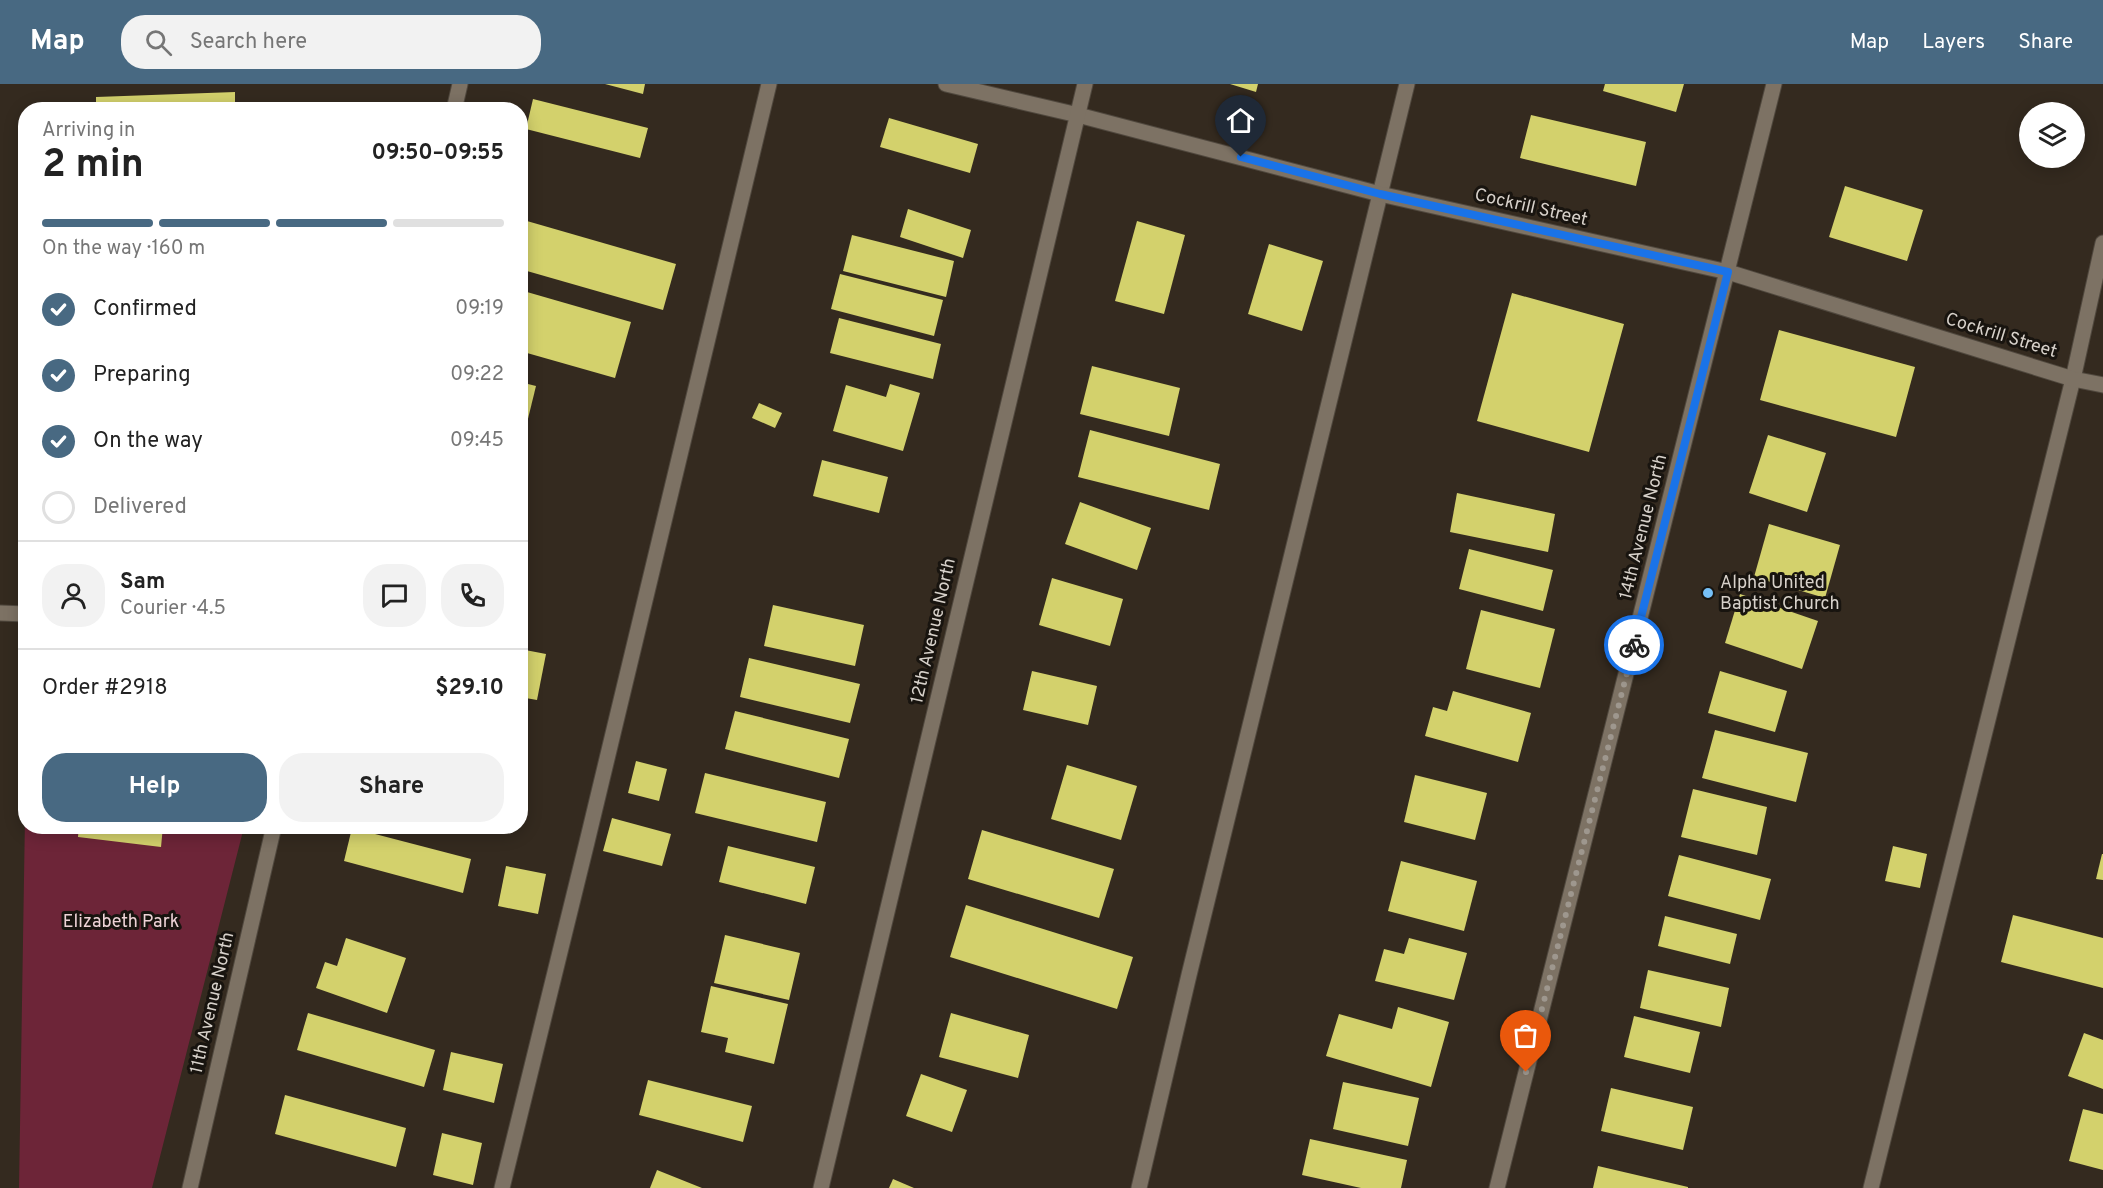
<!DOCTYPE html>
<meta charset="utf-8">
<style>
body{margin:0;font-family:Overpass,sans-serif;background:#f2f2f2;color:#222;height:100vh;display:flex;flex-direction:column;font-size:22px;white-space:nowrap}
*{box-sizing:border-box;margin:0}
p{font-size:20px;color:#767676}
.icon{flex:none;width:33px;height:33px;fill:none;stroke:currentColor;stroke-width:2;stroke-linecap:round;stroke-linejoin:round}
.map{position:relative;flex:1;overflow:hidden}
.details{position:absolute;left:18px;top:18px;width:510px;height:732px;display:flex;flex-direction:column;background:#fff;border-radius:24px;box-shadow:0 3px 15px #0003}
.details>*{flex:none}
.fabs{position:absolute;left:2019px;top:18px;display:grid;gap:12px}
.fabs a{display:grid;place-items:center;width:66px;height:66px;border-radius:50%;background:#fff;box-shadow:0 3px 15px #0003;font-size:30px}
.pin{position:absolute;display:grid;place-items:center;width:51px;height:51px;color:#fff;margin:-62px -26px;border-radius:50% 50% 50% 0;rotate:-45deg;box-shadow:0 0 6px #0007}
.pin .icon{rotate:45deg}
.courier{position:absolute;display:grid;place-items:center;width:60px;height:60px;margin:-30px;border:4px solid #1a73e8;border-radius:50%;background:#fff;color:#222;box-shadow:0 2px 8px #0007}
.overview em{font-style:normal;font-weight:700}
.overview div{display:flex;flex-direction:column-reverse}
.overview{display:flex;align-items:center;justify-content:space-between;height:102px;padding:0 24px}
h1{font-size:39px;font-weight:700;line-height:45px}
.bar{display:grid;grid-template-columns:repeat(4,1fr);gap:9px 6px;align-content:center;height:72px;padding:0 24px}
.bar i{height:8px;border-radius:4px;background:#e0e0e0}
.bar .on{background:#486982}
.bar p{grid-column:span 4}
.line{display:flex;align-items:center;gap:15px;padding:0 24px;border-top:2px solid #e0e0e0}
.line div{flex:1}
.round{display:grid;place-items:center;flex:none;width:63px;height:63px;border-radius:24px;background:#f2f2f2}
ol{padding:0 24px;list-style:none}
li{display:flex;align-items:center;gap:18px;height:66px}
li p{margin-inline-start:auto}
li .icon{padding:6px;border-radius:50%;background:#486982;color:#fff;stroke-width:4}
li:last-child{color:#767676}
li i{width:33px;height:33px;border:3px solid #e0e0e0;border-radius:50%}
.button{display:flex;gap:12px;margin-top:auto;padding:12px 24px}
.button a{flex:1;height:69px;border-radius:24px;background:#486982;color:#fff;font-size:24px;font-weight:700;line-height:69px;text-align:center}
.button a+a{background:#f2f2f2;color:#222}
header{display:flex;align-items:center;gap:36px;box-sizing:border-box;height:84px;padding:0 30px;background:#486982;color:#fff}
header strong{font-size:28px}
nav{display:flex;gap:33px;margin-inline-start:auto;font-size:21px}
.search{width:420px;height:54px;background:#f2f2f2;display:flex;align-items:center;gap:15px;box-sizing:border-box;padding:0 21px;border-radius:24px;color:#767676;font-size:22px}
.map>svg:first-child{display:block}
.green{fill:#6d2538}
.building{fill:#d3d16c}
.lines{fill:none;stroke-linecap:round;stroke-linejoin:round}
.service-casing{stroke:#50483e;stroke-width:17}
.minor-casing{stroke:#50483e;stroke-width:17}
.service{stroke:#7d7264;stroke-width:15}
.minor{stroke:#7d7264;stroke-width:15}
.done{stroke:#9e978e;stroke-width:6;stroke-dasharray:0 10.8}
.route{stroke:#1a73e8;stroke-width:8}
.poi-dot{fill:#76c0f7;stroke:#18140f;stroke-width:2}
.labels{text-anchor:middle;dominant-baseline:central;stroke-width:6;stroke-linejoin:round;paint-order:stroke}
.street-label{font-size:18px;fill:#d7d1ca;stroke:#18140f}
.poi-label{font-size:18px;fill:#d7d1ca;stroke:#18140f;text-anchor:start}
.park-label{font-size:18px;fill:#eed3d7;stroke:#18140f}
</style>
<header>
<strong>Map</strong>
<div class="search"><svg class="icon" aria-label="search" viewBox="0 0 24 24"><circle cx="10" cy="10" r="6"/><path d="M15 15l6 6"/></svg>Search here</div>
<nav><a>Map</a><a>Layers</a><a>Share</a></nav>
</header>
<div class="map">
<svg width="2103" height="1104" viewBox="0 0 2103 1104">
<rect width="100%" height="100%" fill="#342a1f"/>
<!-- green -->
<path class="green" d="M 25,733 L 26,742 L 244,743 L 152,1104 L 19,1104 Z"/>
<!-- building -->
<g class="building">
<path d="M 605,0 L 645,0 L 643,10 Z"/>
<path d="M 1230,0 L 1258,0 L 1256,8 Z"/>
<path d="M 1605,0 L 1684,0 L 1676,28 L 1603,7 Z"/>
<path d="M 235,8 L 235,26 L 96,26 L 96,13 Z"/>
<path d="M 533,15 L 648,44 L 640,74 L 526,45 Z"/>
<path d="M 1531,31 L 1646,58 L 1636,102 L 1520,74 Z"/>
<path d="M 889,34 L 978,60 L 970,89 L 880,63 Z"/>
<path d="M 1845,102 L 1923,126 L 1907,177 L 1829,153 Z"/>
<path d="M 908,125 L 971,146 L 963,174 L 900,153 Z"/>
<path d="M 520,135 L 676,180 L 663,226 L 520,185 Z"/>
<path d="M 1137,137 L 1185,151 L 1164,230 L 1115,217 Z"/>
<path d="M 852,151 L 954,177 L 946,213 L 843,187 Z"/>
<path d="M 1269,160 L 1323,177 L 1302,247 L 1248,230 Z"/>
<path d="M 840,190 L 943,216 L 934,252 L 831,225 Z"/>
<path d="M 520,206 L 631,238 L 615,294 L 520,267 Z"/>
<path d="M 1512,209 L 1624,240 L 1589,368 L 1477,337 Z"/>
<path d="M 839,234 L 941,260 L 933,295 L 830,269 Z"/>
<path d="M 1779,246 L 1915,283 L 1896,353 L 1760,316 Z"/>
<path d="M 1092,282 L 1180,304 L 1169,352 L 1080,330 Z"/>
<path d="M 520,298 L 536,302 L 524,351 L 520,350 Z"/>
<path d="M 890,300 L 920,309 L 903,367 L 833,347 L 846,301 L 886,313 Z"/>
<path d="M 759,319 L 782,329 L 775,344 L 752,334 Z"/>
<path d="M 1090,346 L 1220,380 L 1209,426 L 1078,393 Z"/>
<path d="M 1768,351 L 1826,369 L 1807,428 L 1749,409 Z"/>
<path d="M 822,376 L 888,393 L 879,429 L 813,412 Z"/>
<path d="M 1457,409 L 1555,430 L 1548,468 L 1450,448 Z"/>
<path d="M 1080,418 L 1151,444 L 1137,486 L 1065,460 Z"/>
<path d="M 1769,440 L 1840,461 L 1825,514 L 1754,493 Z"/>
<path d="M 1469,465 L 1553,486 L 1543,527 L 1459,505 Z"/>
<path d="M 1052,494 L 1123,515 L 1110,562 L 1039,541 Z"/>
<path d="M 1740,510 L 1818,537 L 1802,585 L 1725,559 Z"/>
<path d="M 773,521 L 864,541 L 855,582 L 764,562 Z"/>
<path d="M 1481,526 L 1555,545 L 1540,604 L 1466,585 Z"/>
<path d="M 520,565 L 546,570 L 537,616 L 520,613 Z"/>
<path d="M 749,574 L 860,600 L 850,639 L 740,613 Z"/>
<path d="M 1032,587 L 1097,602 L 1088,641 L 1023,626 Z"/>
<path d="M 1720,587 L 1787,607 L 1775,648 L 1708,629 Z"/>
<path d="M 1453,607 L 1531,629 L 1518,678 L 1425,652 L 1433,623 L 1447,627 Z"/>
<path d="M 735,627 L 849,655 L 839,694 L 725,665 Z"/>
<path d="M 1715,646 L 1808,669 L 1796,718 L 1702,694 Z"/>
<path d="M 636,677 L 667,685 L 659,717 L 628,709 Z"/>
<path d="M 1067,681 L 1137,702 L 1121,756 L 1051,735 Z"/>
<path d="M 705,689 L 826,718 L 817,758 L 695,729 Z"/>
<path d="M 1415,691 L 1487,709 L 1475,756 L 1404,738 Z"/>
<path d="M 1693,705 L 1767,723 L 1757,771 L 1681,753 Z"/>
<path d="M 612,734 L 671,750 L 662,782 L 603,767 Z"/>
<path d="M 79,742 L 163,742 L 161,763 L 78,753 Z"/>
<path d="M 352,744 L 471,775 L 463,809 L 344,777 Z"/>
<path d="M 982,746 L 1114,785 L 1099,834 L 968,795 Z"/>
<path d="M 728,762 L 815,783 L 806,820 L 719,798 Z"/>
<path d="M 1893,762 L 1927,770 L 1920,804 L 1885,797 Z"/>
<path d="M 2102,770 L 2103,770 L 2103,796 L 2096,795 Z"/>
<path d="M 1679,771 L 1771,795 L 1760,836 L 1668,812 Z"/>
<path d="M 1401,777 L 1477,797 L 1464,847 L 1388,827 Z"/>
<path d="M 506,782 L 546,790 L 538,830 L 498,822 Z"/>
<path d="M 966,821 L 1133,873 L 1117,925 L 950,873 Z"/>
<path d="M 2013,831 L 2103,854 L 2103,904 L 2001,878 Z"/>
<path d="M 1665,832 L 1737,850 L 1730,880 L 1658,862 Z"/>
<path d="M 725,851 L 800,869 L 789,916 L 714,899 Z"/>
<path d="M 346,854 L 406,874 L 387,929 L 316,904 L 325,878 L 337,882 Z"/>
<path d="M 1409,854 L 1467,869 L 1454,916 L 1375,897 L 1384,865 L 1404,870 Z"/>
<path d="M 1648,886 L 1729,904 L 1721,943 L 1640,924 Z"/>
<path d="M 711,902 L 788,920 L 774,980 L 725,968 L 728,954 L 701,948 Z"/>
<path d="M 1398,923 L 1449,938 L 1431,1003 L 1326,972 L 1339,930 L 1392,945 Z"/>
<path d="M 308,929 L 435,966 L 424,1003 L 297,966 Z"/>
<path d="M 951,929 L 1029,951 L 1018,994 L 939,973 Z"/>
<path d="M 1634,932 L 1700,948 L 1690,989 L 1624,973 Z"/>
<path d="M 2084,949 L 2103,956 L 2103,1005 L 2068,992 Z"/>
<path d="M 451,968 L 503,980 L 494,1019 L 443,1006 Z"/>
<path d="M 921,990 L 967,1006 L 952,1048 L 906,1032 Z"/>
<path d="M 648,996 L 752,1022 L 743,1058 L 639,1031 Z"/>
<path d="M 1343,998 L 1419,1014 L 1408,1062 L 1333,1045 Z"/>
<path d="M 1611,1004 L 1693,1023 L 1683,1066 L 1601,1047 Z"/>
<path d="M 285,1011 L 406,1044 L 396,1083 L 275,1050 Z"/>
<path d="M 2083,1025 L 2103,1030 L 2103,1086 L 2069,1077 Z"/>
<path d="M 442,1049 L 482,1059 L 473,1101 L 433,1091 Z"/>
<path d="M 1310,1055 L 1407,1076 L 1401,1104 L 1361,1104 L 1302,1091 Z"/>
<path d="M 1598,1082 L 1688,1103 L 1688,1104 L 1593,1104 Z"/>
<path d="M 657,1086 L 702,1104 L 650,1104 Z"/>
<path d="M 893,1095 L 914,1104 L 889,1104 Z"/>
</g>
<g class="lines">
<!-- service casing -->
<g class="service-casing">
<g id="service">
<path d="M 502,1104 L 587,758 L 769,0"/>
<path d="M 1139,1104 L 1189,891 L 1407,0"/>
<path d="M 1871,1104 L 2073,295 L 2103,159"/>
</g>
</g>
<!-- minor casing -->
<g class="minor-casing">
<g id="minor">
<path d="M 946,0 L 1078,31 L 1380,110 L 1728,188 L 2073,295 L 2103,301"/>
<path d="M 454,26 L 460,0"/>
<path d="M 0,529 L 26,530"/>
<path d="M 190,1104 L 274,742"/>
<path d="M 821,1104 L 1085,0"/>
<path d="M 1497,1104 L 1774,0"/>
</g>
</g>
<!-- service -->
<use href="#service" class="service"/>
<!-- minor -->
<use href="#minor" class="minor"/>
</g>
<g class="lines">
<!-- done -->
<path class="done" d="M 1526,988 L 1634,561"/>
<!-- route -->
<path class="route" d="M 1241,73 L 1380,110 L 1728,188 L 1634,561"/>
</g>
<!-- markers -->
<circle class="poi-dot" cx="1708" cy="509" r="6"/>
<g class="labels">
<!-- street labels -->
<g class="street-label">
<text transform="translate(1531 124) rotate(13)">Cockrill Street</text>
<text transform="translate(2001 252) rotate(17)">Cockrill Street</text>
<text transform="translate(1644 443) rotate(-76)">14th Avenue North</text>
<text transform="translate(934 547) rotate(-77)">12th Avenue North</text>
<text transform="translate(213 919) rotate(-77)">11th Avenue North</text>
</g>
<!-- poi labels -->
<g class="poi-label">
<text x="1720" y="499">Alpha United<tspan x="1720" dy="21">Baptist Church</tspan></text>
</g>
<!-- park labels -->
<g class="park-label">
<text x="121" y="838">Elizabeth Park</text>
</g>
</g>
</svg>
<div class="fabs">
<a><svg class="icon" aria-label="layers" viewBox="0 0 24 24"><path d="M12 4l9 5-9 5-9-5zM3 14l9 5 9-5"/></svg></a>
</div>
<div class="pin" style="left:1526px;top:988px;background:#ea580c"><svg class="icon" aria-label="bag" viewBox="0 0 24 24"><path d="M5 8h14l-1 12H6zM9 8a3 3 0 0 1 6 0"/></svg></div>
<div class="pin" style="left:1241px;top:73px;background:#1f2937"><svg class="icon" aria-label="home" viewBox="0 0 24 24"><path d="M3 11l9-7 9 7M6 9v11h12V9"/></svg></div>
<div class="courier" style="left:1634px;top:561px"><svg class="icon" aria-label="bike" viewBox="0 0 24 24"><circle cx="6" cy="16" r="4"/><circle cx="18" cy="16" r="4"/><path d="M6 16l4-8h5l3 8M10 8l3 8H6M13 5h3"/></svg></div>
<section class="details">
<div class="overview"><div><h1>2 min</h1><p>Arriving in</p></div><em>09:50–09:55</em></div>
<div class="bar"><i class="on"></i><i class="on"></i><i class="on"></i><i></i><p>On the way · 160 m</p></div>
<ol>
<li><svg class="icon" aria-label="check" viewBox="0 0 24 24"><path d="M5 12l5 5 9-10"/></svg>Confirmed<p>09:19</p></li>
<li><svg class="icon" aria-label="check" viewBox="0 0 24 24"><path d="M5 12l5 5 9-10"/></svg>Preparing<p>09:22</p></li>
<li><svg class="icon" aria-label="check" viewBox="0 0 24 24"><path d="M5 12l5 5 9-10"/></svg>On the way<p>09:45</p></li>
<li><i></i>Delivered</li>
</ol>
<div class="line" style="height:108px"><a class="round"><svg class="icon" aria-label="person" viewBox="0 0 24 24"><circle cx="12" cy="8" r="4"/><path d="M4 21q1-7 8-7t8 7"/></svg></a><div><b>Sam</b><p>Courier · 4.5</p></div><a class="round"><svg class="icon" aria-label="chat" viewBox="0 0 24 24"><path d="M4 5h16v11H9l-5 4z"/></svg></a><a class="round"><svg class="icon" aria-label="phone" viewBox="0 0 24 24"><path d="M5 4h4l2 5-3 2q2 4 5 5l2-3 5 2v4C11 20 4 13 5 4z"/></svg></a></div>
<div class="line" style="height:78px"><div>Order #2918</div><b>$29.10</b></div>
<div class="button"><a>Help</a><a>Share</a></div>
</section>
</div>
